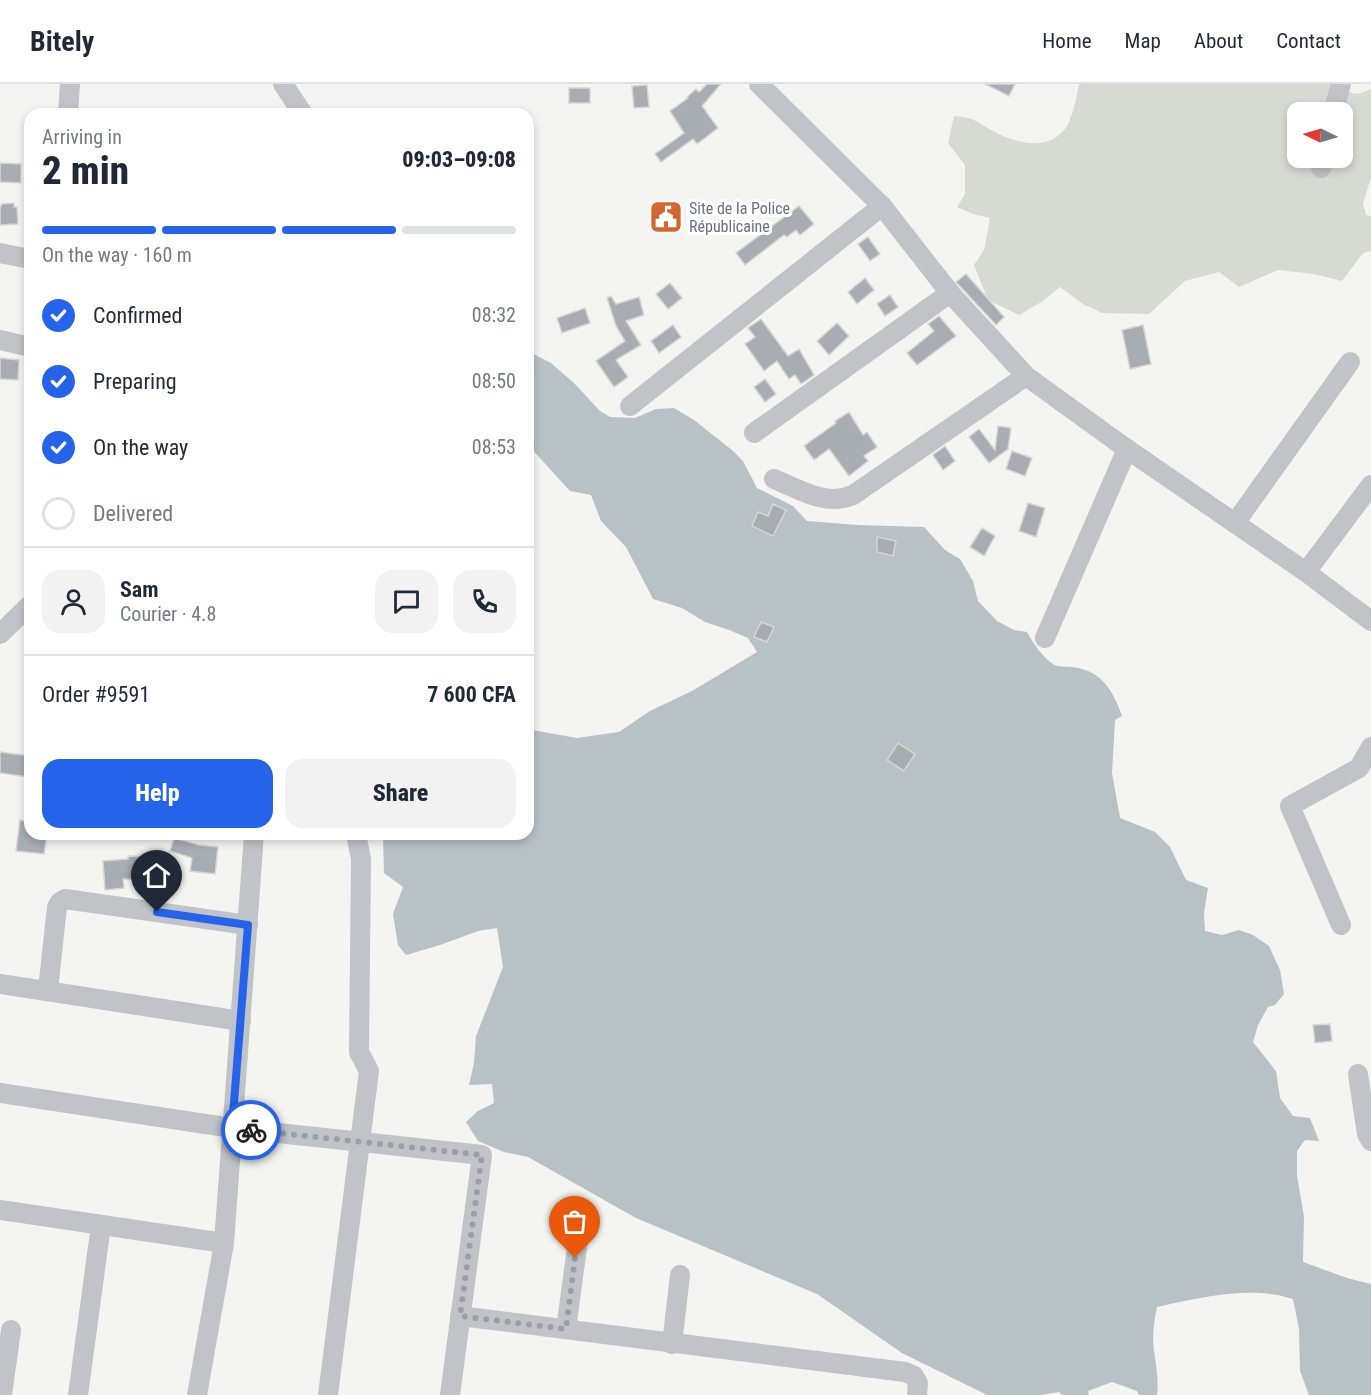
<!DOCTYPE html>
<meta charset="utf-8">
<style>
body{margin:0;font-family:"Roboto Condensed",sans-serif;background:#f2f2f3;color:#1f2937;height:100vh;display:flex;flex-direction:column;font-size:22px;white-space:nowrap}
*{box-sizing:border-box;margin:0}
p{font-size:20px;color:#747a83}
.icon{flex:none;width:33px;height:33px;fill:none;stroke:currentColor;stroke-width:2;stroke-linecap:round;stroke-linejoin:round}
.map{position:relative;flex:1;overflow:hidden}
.side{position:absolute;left:24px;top:24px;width:510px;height:732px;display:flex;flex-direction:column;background:#fff;border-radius:18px;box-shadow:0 3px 9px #0003}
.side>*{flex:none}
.needle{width:39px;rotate:275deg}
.buttons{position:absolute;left:1287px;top:18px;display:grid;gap:12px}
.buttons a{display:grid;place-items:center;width:66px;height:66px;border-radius:12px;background:#fff;box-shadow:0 3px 9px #0003;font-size:30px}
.pin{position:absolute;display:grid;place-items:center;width:51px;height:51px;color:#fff;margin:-62px -26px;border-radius:50% 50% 50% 0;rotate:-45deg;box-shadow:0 0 6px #0007}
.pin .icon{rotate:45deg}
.courier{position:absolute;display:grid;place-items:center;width:60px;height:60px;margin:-30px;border:4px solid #2563eb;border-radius:50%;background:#fff;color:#222;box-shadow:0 2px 8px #0007}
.overview em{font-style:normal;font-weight:800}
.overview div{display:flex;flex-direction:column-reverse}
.overview{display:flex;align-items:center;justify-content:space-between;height:102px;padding:0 18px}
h1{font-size:39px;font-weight:800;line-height:45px}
.bar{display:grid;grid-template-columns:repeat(4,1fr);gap:9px 6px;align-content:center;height:72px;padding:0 18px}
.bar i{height:8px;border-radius:4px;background:#e0e1e3}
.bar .selected{background:#2563eb}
.bar p{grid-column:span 4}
.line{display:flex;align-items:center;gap:15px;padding:0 18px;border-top:2px solid #e0e1e3}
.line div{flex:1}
.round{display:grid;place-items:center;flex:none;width:63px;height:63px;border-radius:18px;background:#f2f2f3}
ol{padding:0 18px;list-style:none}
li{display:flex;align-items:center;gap:18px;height:66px}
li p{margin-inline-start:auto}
li .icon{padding:6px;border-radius:50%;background:#2563eb;color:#fff;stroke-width:4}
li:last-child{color:#747a83}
li i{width:33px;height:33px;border:3px solid #e0e1e3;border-radius:50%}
.cta{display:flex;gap:12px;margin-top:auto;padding:12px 18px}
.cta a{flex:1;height:69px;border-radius:18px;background:#2563eb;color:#fff;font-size:24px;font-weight:800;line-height:69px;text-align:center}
.cta a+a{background:#f2f2f3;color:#1f2937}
header{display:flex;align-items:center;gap:36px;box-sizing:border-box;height:84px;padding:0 30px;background:#fff;border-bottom:2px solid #e0e1e3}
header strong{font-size:28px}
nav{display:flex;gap:33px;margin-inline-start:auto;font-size:21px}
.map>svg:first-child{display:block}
.green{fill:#d5dbd3;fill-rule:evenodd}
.water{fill:#b8c1c6}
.building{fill:#a7adb3;stroke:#d6d6d4;stroke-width:1.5}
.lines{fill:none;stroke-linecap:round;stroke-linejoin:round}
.minor{stroke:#c0c3c7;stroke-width:20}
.done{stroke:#98a0a8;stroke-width:6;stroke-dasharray:0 10.8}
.route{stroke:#2563eb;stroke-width:8}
.labels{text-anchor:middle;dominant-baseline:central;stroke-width:6;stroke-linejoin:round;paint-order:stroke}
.poi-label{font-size:16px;fill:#667280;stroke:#fff;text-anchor:start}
</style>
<header>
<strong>Bitely</strong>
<nav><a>Home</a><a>Map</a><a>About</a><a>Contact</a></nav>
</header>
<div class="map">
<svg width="1371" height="1311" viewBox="0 0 1371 1311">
<rect width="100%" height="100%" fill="#f4f5f1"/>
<!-- green -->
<path class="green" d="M 1079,0 L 1340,0 L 1346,8 L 1358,10 L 1371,5 L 1371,94 L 1363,119 L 1366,131 L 1371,132 L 1371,167 L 1363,169 L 1342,197 L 1314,190 L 1278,186 L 1239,203 L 1219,188 L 1185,197 L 1149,230 L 1102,229 L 1083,220 L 1060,203 L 1043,217 L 1019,231 L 988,216 L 974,181 L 984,166 L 990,134 L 973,130 L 957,123 L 965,110 L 965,81 L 948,59 L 954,32 C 976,34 975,37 993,47 C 1015,59 1047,68 1065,45 C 1072,36 1077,11 1079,0 ZM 1298,28 L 1342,28 L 1342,74 L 1298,74 Z"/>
<!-- water -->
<path class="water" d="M 528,267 L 551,279 L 574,299 L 600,327 L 610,333 L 635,334 L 656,325 L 674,324 L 694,336 L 732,366 L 743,377 L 757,404 L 793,422 L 807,437 L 858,441 L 924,443 L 945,466 L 960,475 L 973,497 L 978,517 L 997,537 L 1014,546 L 1027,548 C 1034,560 1041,572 1053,580 C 1058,584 1065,582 1072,583 C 1101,586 1113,606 1122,632 L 1115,636 L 1112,689 L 1120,734 L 1155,748 L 1170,763 L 1186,796 L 1208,804 L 1204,829 L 1205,847 L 1222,851 L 1239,846 L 1253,851 L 1269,862 L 1280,886 L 1284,910 L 1275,921 L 1268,923 L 1258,941 L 1253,958 L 1276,987 L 1280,1014 L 1293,1032 L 1310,1034 L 1319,1057 L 1305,1056 L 1297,1067 L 1297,1092 L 1304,1133 L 1303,1178 L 1347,1194 L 1371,1200 L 1371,1311 L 1309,1311 L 1300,1287 L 1299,1245 L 1293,1215 C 1252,1201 1199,1214 1157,1223 C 1154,1237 1152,1252 1154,1267 C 1156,1282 1159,1295 1157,1311 L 1139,1311 L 1137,1307 L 1112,1298 L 1088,1307 L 1089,1311 L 1062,1311 L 1059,1308 L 1041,1311 L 987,1311 L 902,1269 L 817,1210 L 636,1134 L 528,1073 L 504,1068 L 478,1057 L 466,1038 L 478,1027 L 494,1019 L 492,1000 L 469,1001 L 474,979 L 476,952 L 503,883 L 497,844 L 478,847 L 440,861 L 406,871 L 398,861 L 393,830 L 403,803 L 384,789 L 383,750 L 528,750 L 528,647 L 532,646 L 577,654 L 619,648 L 650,627 L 692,607 L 757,568 L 748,554 L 729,546 L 705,538 L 682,524 L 653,515 L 626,463 L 601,437 L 591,411 L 570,407 L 528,361 Z"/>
<!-- building -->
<g class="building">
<path d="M 707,0 L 721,0 L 702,22 L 718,44 L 697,60 L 693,55 L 661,78 L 655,70 L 684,49 L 670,27 L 688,14 L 687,13 L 696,5 L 699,8 Z"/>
<path d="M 985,0 L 1015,0 L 1009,12 Z"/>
<path d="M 647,1 L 649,23 L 634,24 L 632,2 Z"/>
<rect x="569" y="4" width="21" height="15"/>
<path d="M 0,79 L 21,80 L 21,99 L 0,98 Z"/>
<path d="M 14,119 L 14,123 L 17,123 L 18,140 L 0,141 L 0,123 L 2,120 Z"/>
<path d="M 799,122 L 814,140 L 800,151 L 796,146 L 787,153 L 784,151 L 745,181 L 736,169 Z"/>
<path d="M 868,153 L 880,170 L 870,177 L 858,160 Z"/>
<path d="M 966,190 L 1004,233 L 996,241 L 956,198 Z"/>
<path d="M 865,194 L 874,206 L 857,220 L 848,208 Z"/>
<path d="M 670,199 L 682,214 L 668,225 L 656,210 Z"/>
<path d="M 890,211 L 898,223 L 885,232 L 877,220 Z"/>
<path d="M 611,212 L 616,220 L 639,213 L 644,231 L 626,237 L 641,261 L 616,276 L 628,293 L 614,303 L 596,277 L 625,257 L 616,242 L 607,214 Z"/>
<path d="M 585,224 L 590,239 L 562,249 L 557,234 Z"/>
<path d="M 939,232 L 956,252 L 917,281 L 907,269 L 934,247 L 928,240 Z"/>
<path d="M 761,235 L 788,272 L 799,265 L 814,291 L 801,300 L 795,291 L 789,295 L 777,277 L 764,287 L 745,260 L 755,253 L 748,244 Z"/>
<path d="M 837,239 L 849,252 L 829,271 L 817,257 Z"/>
<path d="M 673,241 L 681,253 L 659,269 L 651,257 Z"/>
<path d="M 1143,241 L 1151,280 L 1130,285 L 1122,246 Z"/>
<path d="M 0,274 L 19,276 L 18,296 L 0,295 Z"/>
<path d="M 765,295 L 776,310 L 765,318 L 754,303 Z"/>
<path d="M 849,328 L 863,351 L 867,348 L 877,363 L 864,372 L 868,377 L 849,392 L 829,365 L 814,376 L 804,362 L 836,339 L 835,337 Z"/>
<path d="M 998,342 L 1011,344 L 1008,365 L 989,379 L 969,353 L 979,345 L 995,366 Z"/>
<path d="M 945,362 L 955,377 L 943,386 L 933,371 Z"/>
<path d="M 1012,367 L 1032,374 L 1025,392 L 1006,385 Z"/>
<path d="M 1028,419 L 1045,424 L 1036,453 L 1019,447 Z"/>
<path d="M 773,420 L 786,426 L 773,452 L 752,442 L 758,428 L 768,432 Z"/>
<path d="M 982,444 L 995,452 L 984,472 L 970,463 Z"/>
<path d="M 877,453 L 896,457 L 893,472 L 877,468 Z"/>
<path d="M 761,538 L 774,543 L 767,558 L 754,553 Z"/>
<path d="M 898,659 L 915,670 L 904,687 L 887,676 Z"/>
<path d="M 0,668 L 30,672 L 28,693 L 0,689 Z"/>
<path d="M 20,736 L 30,738 L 30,750 L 47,750 L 44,770 L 16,767 Z"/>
<path d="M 174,754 L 199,761 L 218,763 L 215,790 L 190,787 L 192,774 L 170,767 Z"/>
<path d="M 128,772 L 147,773 L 147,796 L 123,795 L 124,804 L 105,806 L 103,777 L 128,775 Z"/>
<path d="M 1330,940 L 1332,957 L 1315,959 L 1313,941 Z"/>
</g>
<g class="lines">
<!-- minor -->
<g class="minor">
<path d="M 283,0 L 303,30"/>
<path d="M 759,0 L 882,122 L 950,209 L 1026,292 L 1127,365 L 1306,488 L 1371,537"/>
<path d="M 1333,28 L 1341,0"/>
<path d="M 68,30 L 70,0"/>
<path d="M 1321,84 L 1324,74"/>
<path d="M 0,169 L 30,175"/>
<path d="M 0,256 L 30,263"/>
<path d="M 630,322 L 882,122"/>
<path d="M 754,349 L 950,209"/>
<path d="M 774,395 C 799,405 826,423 853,411 L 1026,292"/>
<path d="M 1235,439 L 1350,278"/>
<path d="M 1306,488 L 1371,401"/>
<path d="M 0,550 L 30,521"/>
<path d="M 1045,554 L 1127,365"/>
<path d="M 1341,841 L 1290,722 L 1359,684 L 1371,663"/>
<path d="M 0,900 L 241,937"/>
<path d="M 48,906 L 57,823 L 60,818 L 65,815 L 248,841"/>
<path d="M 1358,990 L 1367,1050 L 1371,1057"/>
<path d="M 0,1009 L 232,1044 L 482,1071 L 450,1311"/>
<path d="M 0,1126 L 224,1159"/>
<path d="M 460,1232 L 905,1288 L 914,1292 L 918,1299 L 917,1311"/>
<path d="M 566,1245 L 582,1127"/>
<path d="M 672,1260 L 680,1191"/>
<path d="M 2,1311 L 11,1246"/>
<path d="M 78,1311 L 101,1141"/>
<path d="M 197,1311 L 224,1159 L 254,750"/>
<path d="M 328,1311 L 369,987 L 359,968 L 361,775 L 356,750"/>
</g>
</g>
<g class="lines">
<!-- done -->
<path class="done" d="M 251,1046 L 482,1071 L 460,1232 L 566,1245 L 575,1174"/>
<!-- route -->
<path class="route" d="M 157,828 L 248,841 L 232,1044 L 251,1046"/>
</g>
<!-- icons -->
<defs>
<g id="civic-square" transform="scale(1.725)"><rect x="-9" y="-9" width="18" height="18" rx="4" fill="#d46731" stroke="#fff"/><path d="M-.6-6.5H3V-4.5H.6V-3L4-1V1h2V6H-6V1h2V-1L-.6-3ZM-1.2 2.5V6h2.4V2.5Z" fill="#fff"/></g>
</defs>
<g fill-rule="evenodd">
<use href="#civic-square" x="666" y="133"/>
</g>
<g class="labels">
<!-- poi labels -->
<g class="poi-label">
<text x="689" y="124">Site de la Police<tspan x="689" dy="18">Républicaine</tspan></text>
</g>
</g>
</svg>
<div class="buttons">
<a><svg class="needle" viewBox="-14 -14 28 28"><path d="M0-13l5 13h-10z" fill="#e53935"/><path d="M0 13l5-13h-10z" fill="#747a83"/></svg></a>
</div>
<div class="pin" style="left:575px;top:1174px;background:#ea580c"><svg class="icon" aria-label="bag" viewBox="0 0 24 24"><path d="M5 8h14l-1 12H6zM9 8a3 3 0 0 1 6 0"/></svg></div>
<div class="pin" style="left:157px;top:828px;background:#1f2937"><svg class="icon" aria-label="home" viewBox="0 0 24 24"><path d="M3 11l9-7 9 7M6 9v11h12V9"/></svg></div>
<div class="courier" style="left:251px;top:1046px"><svg class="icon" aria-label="bike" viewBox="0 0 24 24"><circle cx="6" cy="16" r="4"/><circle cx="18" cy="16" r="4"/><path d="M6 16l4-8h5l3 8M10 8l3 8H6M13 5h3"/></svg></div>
<section class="side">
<div class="overview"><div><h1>2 min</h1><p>Arriving in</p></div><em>09:03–09:08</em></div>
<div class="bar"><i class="selected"></i><i class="selected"></i><i class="selected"></i><i></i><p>On the way · 160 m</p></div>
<ol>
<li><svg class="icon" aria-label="check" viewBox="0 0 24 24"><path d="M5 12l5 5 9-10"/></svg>Confirmed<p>08:32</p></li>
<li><svg class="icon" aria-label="check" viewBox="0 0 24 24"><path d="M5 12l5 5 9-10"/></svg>Preparing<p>08:50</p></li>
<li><svg class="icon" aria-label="check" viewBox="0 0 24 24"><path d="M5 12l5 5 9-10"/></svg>On the way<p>08:53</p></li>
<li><i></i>Delivered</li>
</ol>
<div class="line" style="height:108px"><a class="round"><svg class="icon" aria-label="person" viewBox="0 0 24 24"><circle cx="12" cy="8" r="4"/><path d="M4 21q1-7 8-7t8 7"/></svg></a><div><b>Sam</b><p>Courier · 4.8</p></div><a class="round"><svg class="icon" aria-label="chat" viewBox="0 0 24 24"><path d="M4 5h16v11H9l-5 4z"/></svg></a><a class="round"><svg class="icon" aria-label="phone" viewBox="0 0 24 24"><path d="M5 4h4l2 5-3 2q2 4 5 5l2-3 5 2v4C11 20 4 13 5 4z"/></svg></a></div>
<div class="line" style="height:78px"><div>Order #9591</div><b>7 600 CFA</b></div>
<div class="cta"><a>Help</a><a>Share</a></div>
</section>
</div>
